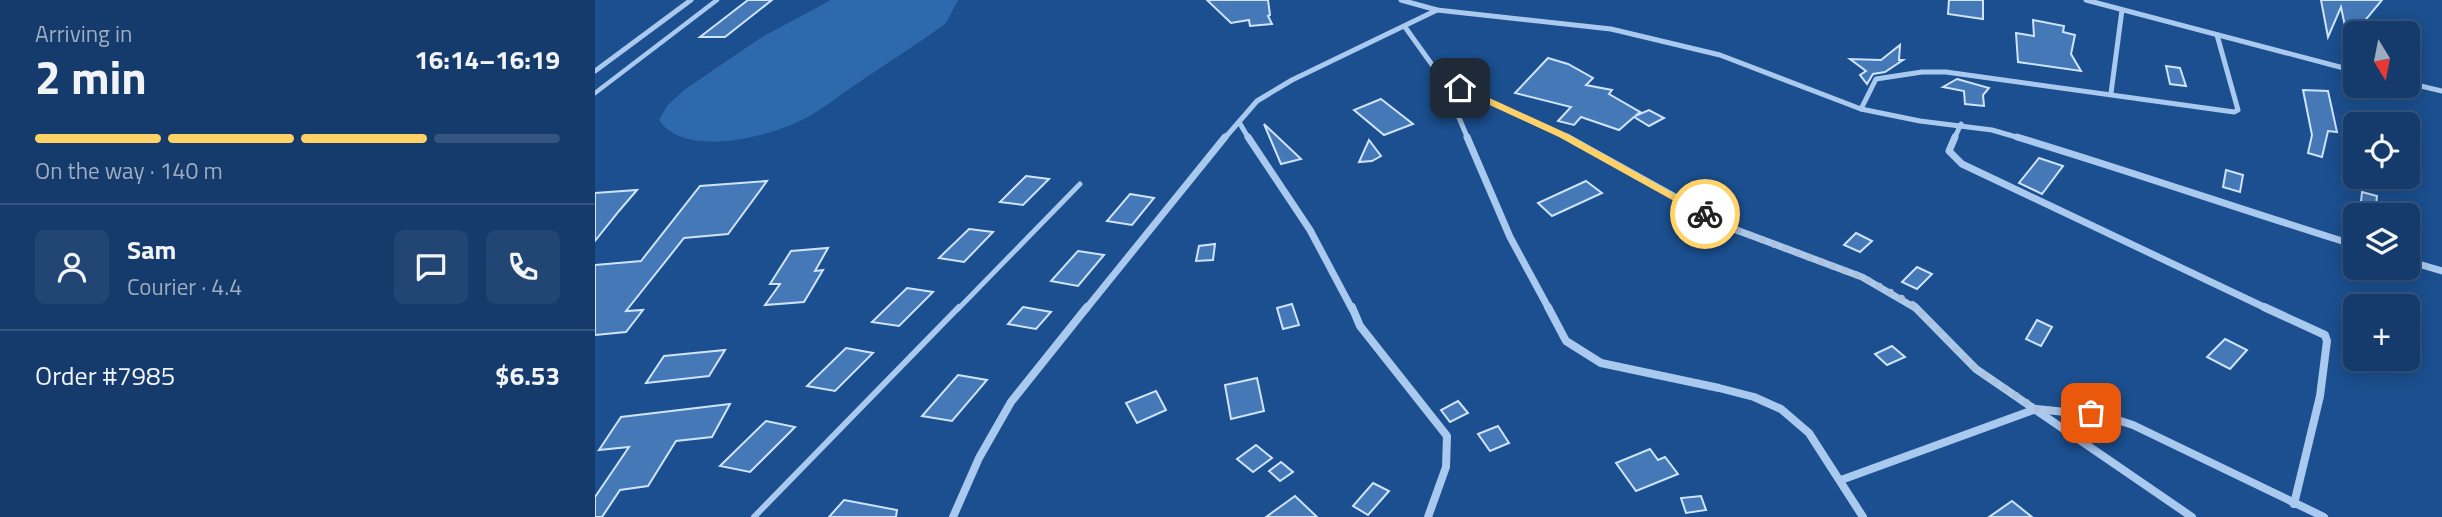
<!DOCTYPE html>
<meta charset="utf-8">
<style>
body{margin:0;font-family:"Titillium Web",sans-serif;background:#214673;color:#f1f3f6;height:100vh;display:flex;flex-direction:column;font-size:26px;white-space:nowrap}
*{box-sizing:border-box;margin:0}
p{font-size:23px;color:#9dadc1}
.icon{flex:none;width:38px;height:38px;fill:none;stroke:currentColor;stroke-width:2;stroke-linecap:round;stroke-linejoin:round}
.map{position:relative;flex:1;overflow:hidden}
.drawer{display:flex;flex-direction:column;background:#143b6b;width:595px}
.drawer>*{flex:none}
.needle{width:46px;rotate:170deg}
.controls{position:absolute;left:1748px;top:21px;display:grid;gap:14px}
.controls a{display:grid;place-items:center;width:77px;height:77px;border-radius:10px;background:#143b6b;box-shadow:0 4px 18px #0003,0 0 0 2px #33557e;font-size:35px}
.pin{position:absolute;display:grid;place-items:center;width:60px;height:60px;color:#fff;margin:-30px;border-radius:14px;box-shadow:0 4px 10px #0006}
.courier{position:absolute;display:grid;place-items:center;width:70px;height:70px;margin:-35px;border:5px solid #ffd166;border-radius:50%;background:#fff;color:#222;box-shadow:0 2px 9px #0007}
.overview em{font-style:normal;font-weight:700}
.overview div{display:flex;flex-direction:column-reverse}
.overview{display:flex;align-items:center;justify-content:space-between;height:119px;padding:0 35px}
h1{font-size:46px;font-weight:700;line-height:52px}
.bar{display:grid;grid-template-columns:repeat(4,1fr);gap:10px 7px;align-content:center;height:84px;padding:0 35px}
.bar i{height:9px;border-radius:5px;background:#33557e}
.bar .active{background:#ffd166}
.bar p{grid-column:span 4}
.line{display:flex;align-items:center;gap:18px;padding:0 35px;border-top:2px solid #33557e}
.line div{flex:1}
.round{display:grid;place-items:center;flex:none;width:74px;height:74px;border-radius:10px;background:#214673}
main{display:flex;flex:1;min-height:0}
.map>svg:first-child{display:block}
.green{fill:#2e69ad}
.building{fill:#4478b7;stroke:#cfe3fa;stroke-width:2}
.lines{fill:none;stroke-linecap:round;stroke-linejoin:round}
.lane-far2{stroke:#a9c9ee;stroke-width:4.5}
.lane-far1{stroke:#a9c9ee;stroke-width:5}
.lane{stroke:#a9c9ee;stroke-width:6}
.street-far2{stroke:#a9c9ee;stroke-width:5}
.street-far1{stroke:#a9c9ee;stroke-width:7}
.street{stroke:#a9c9ee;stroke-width:8}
.route{fill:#ffd166}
.done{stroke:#afc1d8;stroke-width:7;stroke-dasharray:0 12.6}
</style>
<main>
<section class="drawer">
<div class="overview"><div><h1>2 min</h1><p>Arriving in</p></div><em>16:14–16:19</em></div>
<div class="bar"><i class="active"></i><i class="active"></i><i class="active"></i><i></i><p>On the way · 140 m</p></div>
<div class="line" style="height:126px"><a class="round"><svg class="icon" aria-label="person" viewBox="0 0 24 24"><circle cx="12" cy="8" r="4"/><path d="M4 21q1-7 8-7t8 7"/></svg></a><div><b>Sam</b><p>Courier · 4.4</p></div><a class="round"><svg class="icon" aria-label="chat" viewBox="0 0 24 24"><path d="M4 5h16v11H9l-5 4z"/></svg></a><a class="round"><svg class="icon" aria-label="phone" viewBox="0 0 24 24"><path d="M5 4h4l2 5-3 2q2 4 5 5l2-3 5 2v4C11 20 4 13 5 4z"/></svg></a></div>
<div class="line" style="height:91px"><div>Order #7985</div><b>$6.53</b></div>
</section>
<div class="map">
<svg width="1847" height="517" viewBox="0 0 1847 517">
<rect width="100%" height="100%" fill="#1b4f8f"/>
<!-- green -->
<path class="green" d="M 236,0 L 363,0 L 351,23 C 323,44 292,63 263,83 C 245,95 228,109 209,119 C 174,137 90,159 64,120 L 72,106 L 89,90 L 167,37 Z"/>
<!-- building -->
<g class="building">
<path d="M 153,0 L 177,0 L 130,37 L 105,37 Z"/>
<path d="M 612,0 L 673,0 L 675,15 L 673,16 L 677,24 L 655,26 L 654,20 L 636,23 Z"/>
<path d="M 1354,0 L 1388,0 L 1388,19 L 1353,14 Z"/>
<path d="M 1726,0 L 1787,0 L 1753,41 L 1746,7 L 1733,37 Z"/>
<path d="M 1438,20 L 1469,26 L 1468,32 L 1480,35 L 1476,54 L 1486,71 L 1423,62 L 1421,33 L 1439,36 Z"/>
<path d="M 1305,45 L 1304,60 L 1308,60 L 1290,72 L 1278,74 L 1272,84 L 1265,75 L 1271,71 L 1255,59 L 1286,60 Z"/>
<path d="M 953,58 L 973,64 L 998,78 L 991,85 L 1017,90 L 1014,94 L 1045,112 L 1040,116 L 1054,110 L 1069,118 L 1054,126 L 1039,117 L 1024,130 L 986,117 L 979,125 L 963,121 L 976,107 L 920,93 Z"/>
<path d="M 1571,66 L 1585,68 L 1591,86 L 1575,84 Z"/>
<path d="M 1362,79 L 1394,88 L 1388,95 L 1389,106 L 1370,104 L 1369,91 L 1348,87 Z"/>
<path d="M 1708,90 L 1733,91 L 1742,132 L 1733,131 L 1727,157 L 1713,153 L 1717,135 Z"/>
<path d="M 786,99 L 818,124 L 789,135 L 759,110 Z"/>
<path d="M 669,124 L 706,159 L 686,164 Z"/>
<path d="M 774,140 L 786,156 L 777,161 L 764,162 Z"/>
<path d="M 1444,158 L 1468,166 L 1447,194 L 1424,183 Z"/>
<path d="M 1631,170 L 1648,175 L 1645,192 L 1628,187 Z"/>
<path d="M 431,176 L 454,179 L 428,205 L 405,202 Z"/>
<path d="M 172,181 L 133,234 L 89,238 L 31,311 L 48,310 L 31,332 L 0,335 L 0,265 L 46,261 L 105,186 Z"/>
<path d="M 991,181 L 1007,193 L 957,216 L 943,203 Z"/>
<path d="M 42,190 L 24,211 L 0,241 L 0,193 Z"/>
<path d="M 1767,192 L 1782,196 L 1780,215 L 1765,211 Z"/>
<path d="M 535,194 L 559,198 L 537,225 L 512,221 Z"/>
<path d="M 374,229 L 398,232 L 369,262 L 344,258 Z"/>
<path d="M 1261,233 L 1277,241 L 1265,252 L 1249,245 Z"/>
<path d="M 620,244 L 618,260 L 601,261 L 604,246 Z"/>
<path d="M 233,248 L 220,271 L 228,270 L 209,302 L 170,305 L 185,284 L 175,284 L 196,251 Z"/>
<path d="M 483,251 L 509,255 L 483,286 L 456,281 Z"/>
<path d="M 1322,267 L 1337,274 L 1322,289 L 1307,282 Z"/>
<path d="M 312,288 L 338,292 L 304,326 L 277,322 Z"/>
<path d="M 697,304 L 704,325 L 688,329 L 682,308 Z"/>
<path d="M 428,307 L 456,312 L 441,329 L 413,324 Z"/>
<path d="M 1442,320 L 1457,327 L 1446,346 L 1431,339 Z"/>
<path d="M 1630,339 L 1652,350 L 1635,369 L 1612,357 Z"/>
<path d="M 1297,346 L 1310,357 L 1292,365 L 1280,354 Z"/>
<path d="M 251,348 L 278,353 L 240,391 L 212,386 Z"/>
<path d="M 130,350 L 114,376 L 51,383 L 69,356 Z"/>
<path d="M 363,375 L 392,380 L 357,421 L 327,416 Z"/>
<path d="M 662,378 L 669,411 L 636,419 L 630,385 Z"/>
<path d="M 561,391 L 571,410 L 542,423 L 531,403 Z"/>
<path d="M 863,401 L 873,413 L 855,422 L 846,410 Z"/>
<path d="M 135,404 L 117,437 L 81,441 L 53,486 L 25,490 L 7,517 L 0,517 L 0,497 L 34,447 L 4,450 L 26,417 Z"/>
<path d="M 171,421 L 200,427 L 155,472 L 125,466 Z"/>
<path d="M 903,426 L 914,443 L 895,451 L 883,434 Z"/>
<path d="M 661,445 L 677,458 L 658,472 L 642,459 Z"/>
<path d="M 1055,449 L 1063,460 L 1070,457 L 1083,474 L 1041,491 L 1021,463 Z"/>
<path d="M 686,462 L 698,472 L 685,481 L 674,471 Z"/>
<path d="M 778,483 L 794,491 L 773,515 L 758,506 Z"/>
<path d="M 700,496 L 722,517 L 671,517 Z"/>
<path d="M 1106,496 L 1111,510 L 1091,513 L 1086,498 Z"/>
<path d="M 249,500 L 302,510 L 301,517 L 234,517 Z"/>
<path d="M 1417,501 L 1437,517 L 1394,517 Z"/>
</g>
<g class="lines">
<!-- lane-far2 -->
<path class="lane-far2" d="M 0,93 L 122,0"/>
<!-- lane-far1 -->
<path class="lane-far1" d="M 363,309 L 485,184"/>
<!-- lane -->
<path class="lane" d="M 159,517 L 364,307"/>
<!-- street-far2 -->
<g class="street-far2">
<path d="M 806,0 L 842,10 L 1016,29 L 1125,55 L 1266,109 L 1325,121 L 1397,130 L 1428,139"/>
<path d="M 1491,0 L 1760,71"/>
<path d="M 810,27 L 848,80 L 873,139"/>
<path d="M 0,71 L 96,0"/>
<path d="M 848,80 L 975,139"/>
<path d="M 1813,83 L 1847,91"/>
<path d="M 1516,93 L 1527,10"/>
<path d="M 1266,109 L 1281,79 L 1327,72 L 1351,72 L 1639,112 L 1643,110 L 1622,35"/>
<path d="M 644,122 L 654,139"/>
<path d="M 629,139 L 662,101 L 697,80 L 842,10"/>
<path d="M 1359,139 L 1366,124"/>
</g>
<!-- street-far1 -->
<g class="street-far1">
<path d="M 653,137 L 715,230 L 757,309"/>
<path d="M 872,137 L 915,237 L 954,309"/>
<path d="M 972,137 L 1136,228 L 1267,277 L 1322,309"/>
<path d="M 1360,137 L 1354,151 L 1367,164 L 1673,309"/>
<path d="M 1422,137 C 1535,171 1647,210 1760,245"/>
<path d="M 1813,261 L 1847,271"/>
<path d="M 491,309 L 630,137"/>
</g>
<!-- street -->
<g class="street">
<path d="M 757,307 L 765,326 L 852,436 L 851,467 L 833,517"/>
<path d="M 953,307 L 971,341 L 1006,363 L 1124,388 L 1159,397 L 1186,409 L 1214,433 L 1268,517"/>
<path d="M 1320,307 L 1381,369 L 1597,517"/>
<path d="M 1669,307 L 1730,335 L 1732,341 L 1725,396 L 1699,504"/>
<path d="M 1246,480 L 1441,409 L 1510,416 L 1538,425 L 1729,517"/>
<path d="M 358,517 L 384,458 L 416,402 L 492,307"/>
</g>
</g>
<!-- route -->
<path class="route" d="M 862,86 L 868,86 L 971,133 L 1115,214 L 1106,216 L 964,137 L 862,90 Z"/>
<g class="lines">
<!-- done -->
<path class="done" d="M 1110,214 L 1136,228 L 1267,277 L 1317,304 L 1381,369 L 1441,409 L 1496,413"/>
</g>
</svg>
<div class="controls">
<a><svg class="needle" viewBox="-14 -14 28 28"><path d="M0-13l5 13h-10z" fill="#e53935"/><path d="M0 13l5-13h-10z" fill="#9dadc1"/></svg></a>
<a><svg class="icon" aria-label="locate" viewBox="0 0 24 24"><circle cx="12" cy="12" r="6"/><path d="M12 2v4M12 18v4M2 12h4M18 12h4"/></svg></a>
<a><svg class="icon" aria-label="layers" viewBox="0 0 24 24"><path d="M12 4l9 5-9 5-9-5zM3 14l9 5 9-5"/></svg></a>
<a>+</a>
</div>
<div class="pin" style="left:1496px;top:413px;background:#ea580c"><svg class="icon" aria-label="bag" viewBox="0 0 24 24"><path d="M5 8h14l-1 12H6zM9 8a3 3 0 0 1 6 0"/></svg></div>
<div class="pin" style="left:865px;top:88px;background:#1f2937"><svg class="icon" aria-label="home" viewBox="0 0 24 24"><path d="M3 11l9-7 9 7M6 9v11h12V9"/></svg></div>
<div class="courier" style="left:1110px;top:214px"><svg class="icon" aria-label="bike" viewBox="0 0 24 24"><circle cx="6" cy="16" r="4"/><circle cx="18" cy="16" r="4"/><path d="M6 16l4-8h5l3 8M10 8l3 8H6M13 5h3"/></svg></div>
</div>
</main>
